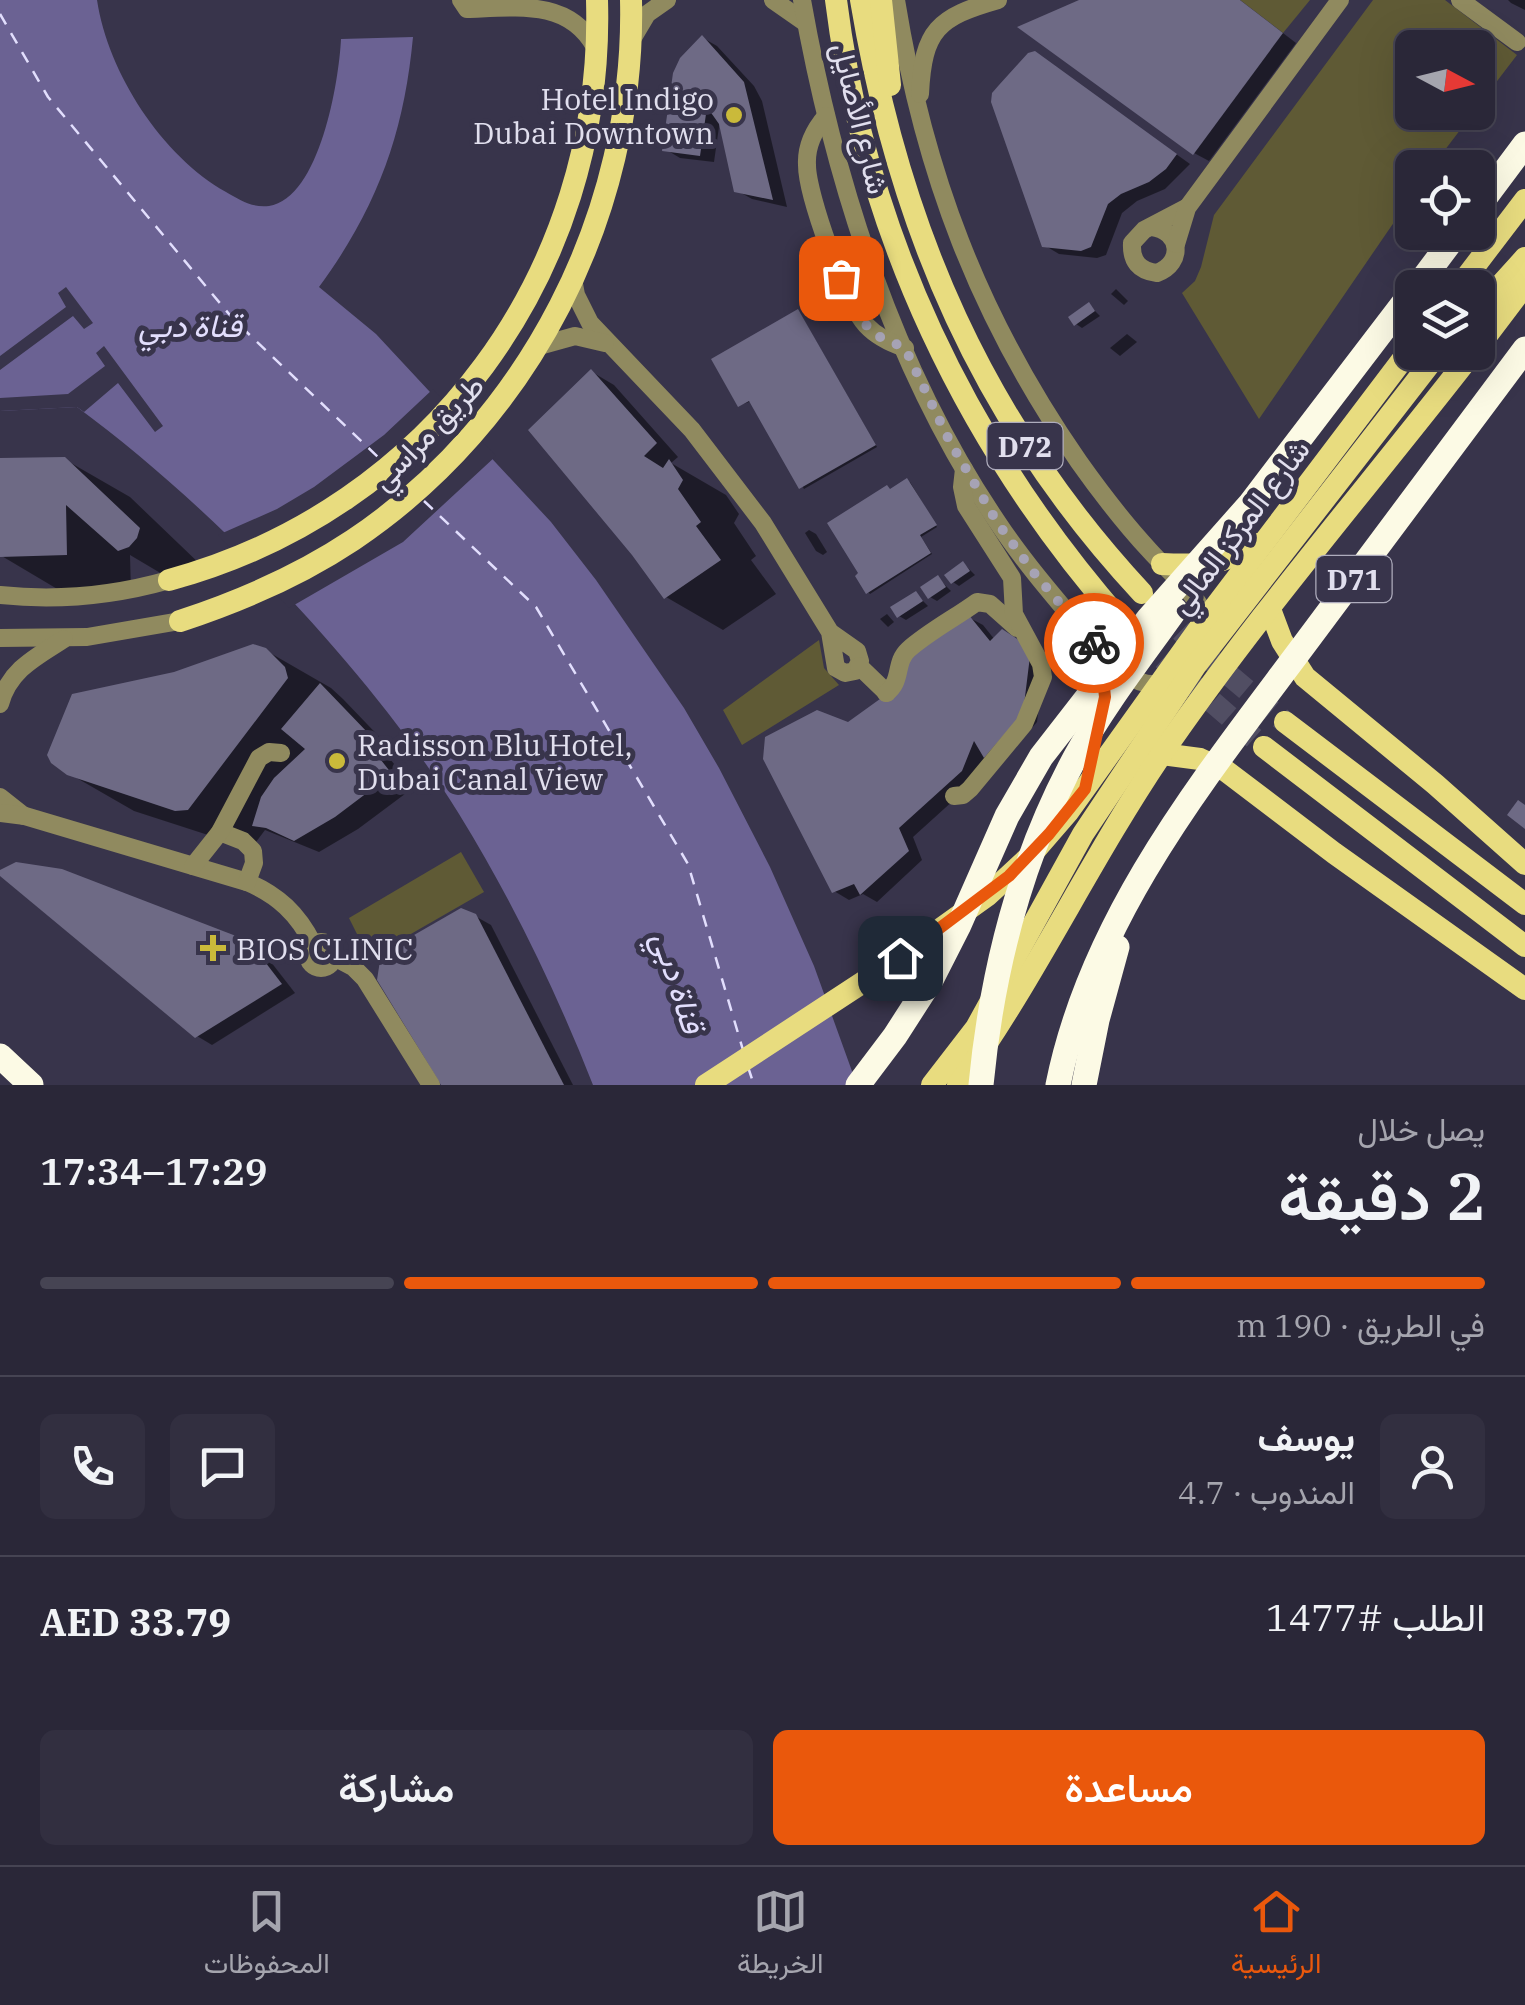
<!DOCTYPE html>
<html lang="ar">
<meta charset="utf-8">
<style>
body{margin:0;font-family:"IBM Plex Serif",Vazirmatn,serif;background:#322f40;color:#f1f3f6;direction:rtl;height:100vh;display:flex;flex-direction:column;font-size:38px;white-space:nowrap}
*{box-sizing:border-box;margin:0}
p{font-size:32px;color:#a5a5ae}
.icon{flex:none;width:55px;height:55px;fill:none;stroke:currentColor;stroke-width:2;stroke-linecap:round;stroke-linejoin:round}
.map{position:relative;height:1085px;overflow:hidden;direction:ltr}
.sheet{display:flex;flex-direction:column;background:#2a2738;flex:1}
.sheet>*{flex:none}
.needle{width:65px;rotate:97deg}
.buttons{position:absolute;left:1395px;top:30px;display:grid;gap:20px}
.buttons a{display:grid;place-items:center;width:100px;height:100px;border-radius:15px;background:#2a2738;box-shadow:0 10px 40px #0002,0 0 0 2px #464453;font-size:50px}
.pin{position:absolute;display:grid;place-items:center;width:85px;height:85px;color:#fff;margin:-42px;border-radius:20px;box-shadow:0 5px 15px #0006}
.courier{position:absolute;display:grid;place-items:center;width:100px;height:100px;margin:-50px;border:8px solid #ea580c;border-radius:50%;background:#fff;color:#222;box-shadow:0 2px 12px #0007}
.headline em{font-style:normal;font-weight:600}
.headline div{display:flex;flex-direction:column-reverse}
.headline{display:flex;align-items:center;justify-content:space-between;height:170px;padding:0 40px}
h1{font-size:65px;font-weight:600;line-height:75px}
.bar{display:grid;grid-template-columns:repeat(4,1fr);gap:15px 10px;align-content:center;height:120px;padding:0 40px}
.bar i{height:12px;border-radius:8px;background:#464453}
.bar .selected{background:#ea580c}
.bar p{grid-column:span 4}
.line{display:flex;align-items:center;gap:25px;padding:0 40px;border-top:2px solid #464453}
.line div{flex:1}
.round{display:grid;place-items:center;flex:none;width:105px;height:105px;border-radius:15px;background:#322f40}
.cta{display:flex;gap:20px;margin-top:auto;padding:20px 40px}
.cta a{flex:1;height:115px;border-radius:15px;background:#ea580c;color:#fff;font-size:40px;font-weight:600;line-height:115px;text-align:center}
.cta a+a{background:#322f40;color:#f1f3f6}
.menu{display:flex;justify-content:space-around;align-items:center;height:140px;border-top:2px solid #464453;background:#2a2738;font-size:28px;color:#a5a5ae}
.menu a{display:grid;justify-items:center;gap:5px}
.menu .selected{color:#ea580c}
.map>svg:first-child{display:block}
.green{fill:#5f5a35}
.water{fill:#6b6293}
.pier{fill:#38344b}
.shadow{fill:#0007}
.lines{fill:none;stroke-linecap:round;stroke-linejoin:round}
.ferry{stroke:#e2defd;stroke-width:2.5;stroke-dasharray:12 10;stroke-linecap:butt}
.building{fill:#6e6a85}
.major-tunnel{stroke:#514e63;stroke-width:22;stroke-dasharray:22 11;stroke-linecap:butt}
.minor{stroke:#908a5f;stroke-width:18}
.major{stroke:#e8dc7f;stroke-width:22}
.highway{stroke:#fcfae5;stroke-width:25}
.done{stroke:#a6a3b5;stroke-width:10;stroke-dasharray:0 18}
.route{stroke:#ea580c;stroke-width:12}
.poi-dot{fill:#caba3a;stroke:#38344b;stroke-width:4}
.labels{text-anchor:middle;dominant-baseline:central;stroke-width:10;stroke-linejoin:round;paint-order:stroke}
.shield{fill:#38344b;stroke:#aeacbd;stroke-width:2.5}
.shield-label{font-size:28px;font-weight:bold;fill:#e1dfee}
.poi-label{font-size:30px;fill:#e1dfee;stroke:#38344b;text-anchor:start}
.street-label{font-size:30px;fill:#e1dfee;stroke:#38344b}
.water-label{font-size:32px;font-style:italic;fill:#e2defd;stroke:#38344b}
</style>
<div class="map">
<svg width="1525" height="1085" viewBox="0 0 1525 1085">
<rect width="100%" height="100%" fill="#38344b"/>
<!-- green -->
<g class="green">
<path d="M 1240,0 L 1310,0 L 1283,33 Z"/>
<path d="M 1373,0 L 1445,0 L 1517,55 L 1478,106 L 1478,48 L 1412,48 L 1412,112 L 1473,113 L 1432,167 L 1412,168 L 1412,196 L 1259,419 L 1182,293 L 1195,281 L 1201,267 L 1214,215 Z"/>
<path d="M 819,640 L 824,668 L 839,685 L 742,745 L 723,710 Z"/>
<path d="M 461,852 L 484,892 L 369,958 L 349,918 Z"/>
</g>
<!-- water -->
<path class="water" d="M 0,0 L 97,0 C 108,73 162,156 226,192 C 240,200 252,208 269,206 C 320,198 339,81 341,39 L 413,37 C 404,134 377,208 319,287 L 376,334 L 551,522 L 596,580 L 684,708 L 719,768 L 770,867 L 814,966 L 857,1085 L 593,1085 C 556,991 512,900 459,814 C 369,669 214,508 77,407 L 0,411 Z"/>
<!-- pier -->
<g class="pier">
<path d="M 66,287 L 93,323 L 84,329 L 73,316 L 0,370 L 0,356 L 66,307 L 58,293 Z"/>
<path d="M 104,346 L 163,426 L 155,432 L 118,383 L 84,412 L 77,407 L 0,411 L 0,398 L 68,394 L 105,366 L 96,353 Z"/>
<path d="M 433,389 L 496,456 L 403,542 L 289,608 L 218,535 L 277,509 L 314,487 L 384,435 Z"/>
</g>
<!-- shadow -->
<g class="shadow">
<path d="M 1084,0 L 1240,0 L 1296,43 L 1209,161 L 1194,153 Z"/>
<path d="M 1508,0 L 1525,0 L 1525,10 L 1511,3 Z"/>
<path d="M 703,38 L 717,46 L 754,86 L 762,101 L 787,207 L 752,199 L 736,190 L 720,120 L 714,162 L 680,158 L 665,149 Z"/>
<path d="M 1038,55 L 1190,164 L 1165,189 L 1137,201 L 1122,213 L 1106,255 L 1097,258 L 1059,254 L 1044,245 Z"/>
<path d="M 1116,289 L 1128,301 L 1124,305 L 1111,294 Z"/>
<path d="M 1089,305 L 1100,316 L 1082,328 L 1076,324 Z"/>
<path d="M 800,313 L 877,447 L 804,489 L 752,401 L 740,405 Z"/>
<path d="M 1127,334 L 1137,342 L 1120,356 L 1110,348 Z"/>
<path d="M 592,372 L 614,385 L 678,457 L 671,463 L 726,495 L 739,514 L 734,523 L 756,556 L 751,560 L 776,594 L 723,630 L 666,597 Z"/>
<path d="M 64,459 L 130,497 L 203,567 L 201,576 L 194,584 L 184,587 L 130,555 L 131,591 L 64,593 L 0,555 Z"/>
<path d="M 910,482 L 937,527 L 921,537 L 932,554 L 870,594 L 868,592 L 892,491 Z"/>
<path d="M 809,530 L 816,534 L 827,552 L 823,555 L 816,551 L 805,533 Z"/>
<path d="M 964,564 L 975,575 L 959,586 L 953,582 Z"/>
<path d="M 938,578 L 951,591 L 937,601 L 930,597 Z"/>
<path d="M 916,594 L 928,606 L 906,620 L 899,616 Z"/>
<path d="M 887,614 L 894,622 L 888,627 L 880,619 Z"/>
<path d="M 968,617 L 983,625 L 995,640 L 1045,658 L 1037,722 L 1000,765 L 976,780 L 913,837 L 922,860 L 877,902 L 863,894 L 849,900 L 834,891 L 848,725 L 901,688 Z"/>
<path d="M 265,650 L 331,688 L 343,699 L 390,748 L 387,755 L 413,788 L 358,829 L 319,852 L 265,830 L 253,846 L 242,846 L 134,811 L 68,773 L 175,674 Z"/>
<path d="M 475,916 L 491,925 L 573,1085 L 444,1085 Z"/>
<path d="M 248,943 L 264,953 L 295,993 L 212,1045 L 197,1036 Z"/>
</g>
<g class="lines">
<!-- ferry -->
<g class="ferry">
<path d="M 0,14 L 48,97 L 234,320 L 378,457"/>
<path d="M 395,473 L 407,485"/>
<path d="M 424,501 L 536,607 L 688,864 L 743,1050"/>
<path d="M 748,1067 L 754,1085"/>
</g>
</g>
<!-- building -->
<g class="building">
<path d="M 1079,0 L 1240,0 L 1283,33 L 1193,155 L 1017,27 Z"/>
<path d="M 702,35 L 744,82 L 773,200 L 734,192 L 719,124 L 707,107 L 700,156 L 662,151 L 673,73 L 680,58 Z"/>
<path d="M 1035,51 L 1177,154 L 1166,169 L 1149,182 L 1121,194 L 1108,204 L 1091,247 L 1081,251 L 1042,247 L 991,102 L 992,93 L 999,85 L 1028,53 Z"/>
<path d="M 1089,302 L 1095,311 L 1074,326 L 1068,317 Z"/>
<path d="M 798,309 L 876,445 L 799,489 L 749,401 L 738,407 L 711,359 Z"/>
<path d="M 591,369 L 657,443 L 644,456 L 663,468 L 669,459 L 683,480 L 678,489 L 701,522 L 696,526 L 721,560 L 664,599 L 632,555 L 528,430 Z"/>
<path d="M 65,457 L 140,528 L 137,538 L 129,547 L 118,551 L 66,505 L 67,555 L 0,557 L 0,458 Z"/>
<path d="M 907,478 L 937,525 L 920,535 L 931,553 L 866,594 L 855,576 L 858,573 L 827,523 L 887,485 L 890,489 Z"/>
<path d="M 963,561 L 970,571 L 951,584 L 944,575 Z"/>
<path d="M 938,575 L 946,587 L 928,599 L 920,587 Z"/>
<path d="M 916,591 L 923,601 L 897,618 L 890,607 Z"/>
<path d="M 968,614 L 990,641 L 1002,629 L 1031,648 L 1023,713 L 984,758 L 974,741 L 962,771 L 899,828 L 909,851 L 860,895 L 854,884 L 832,893 L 763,759 L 765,737 L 817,710 L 848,722 L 898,686 L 906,659 Z"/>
<path d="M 253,644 L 266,648 L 285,667 L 288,678 L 188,810 L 175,811 L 67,775 L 51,763 L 47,755 L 72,694 L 174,672 Z"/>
<path d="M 320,683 L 369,734 L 366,741 L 392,774 L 335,817 L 294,841 L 266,828 L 252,826 L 261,797 L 274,778 L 305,749 L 281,729 Z"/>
<path d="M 1518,800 L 1525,805 L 1525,829 L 1507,815 Z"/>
<path d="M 16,862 L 62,869 L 249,941 L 282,984 L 195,1038 L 0,876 L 0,870 Z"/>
<path d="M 461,908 L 476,914 L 564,1085 L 441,1085 L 377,980 L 381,954 Z"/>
</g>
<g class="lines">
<!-- major-tunnel -->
<g class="major-tunnel">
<path d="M 1157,608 L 1211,660 L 1285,722"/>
<path d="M 1138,637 L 1264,747"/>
</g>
<!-- minor -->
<g class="minor">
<path d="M 461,0 L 467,9 C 520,7 569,0 595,47"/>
<path d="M 773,0 L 806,23"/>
<path d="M 802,0 C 834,181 894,370 998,523 C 1022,559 1050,592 1078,625 C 1099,649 1131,695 1167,682"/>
<path d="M 896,0 C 924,173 979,318 1079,462 C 1101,493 1124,523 1150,551 C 1166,569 1189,587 1201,608 C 1205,615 1206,621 1206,629"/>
<path d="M 1460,0 L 1517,42"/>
<path d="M 631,41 L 647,14 L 667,0"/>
<path d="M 920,94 C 923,30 938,17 998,0"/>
<path d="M 826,116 C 814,130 806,146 807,165 C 807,195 846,303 866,325 C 877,337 890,343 905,348"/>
<path d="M 1152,227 C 1181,231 1184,263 1157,273 C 1139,271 1131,261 1132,243 L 1144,230 L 1186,208"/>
<path d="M 1176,244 L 1187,208 L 1340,0"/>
<path d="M 573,279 L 576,295 L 590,323 L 692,430 L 763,523 L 830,632 L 836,668 L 845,673 L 855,671 L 860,661 L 857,651 L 830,632"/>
<path d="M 539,346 L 575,336 L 605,343"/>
<path d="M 0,595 C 58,601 113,596 169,580"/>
<path d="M 0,638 L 87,637 L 180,621"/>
<path d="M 859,666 L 887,693"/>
<path d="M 886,693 C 903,681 894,663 908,650 C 928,632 955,618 977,602 L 990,604 L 1017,628"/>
<path d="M 0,704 C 9,670 36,657 64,639"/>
<path d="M 954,796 L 963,795 L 970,789 L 1024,724 L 1043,677 L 1041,664 L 1014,614 L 1012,578 L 966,506 L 962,487 L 964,469"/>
<path d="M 0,797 L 24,816"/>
<path d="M 0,813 L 25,816 L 247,882 C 278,895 298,914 313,944"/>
<path d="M 220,832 L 243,841 L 253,851 L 254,863 L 247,882"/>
<path d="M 193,866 L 220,832 L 259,758 L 269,752 L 281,753"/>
<circle cx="321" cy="955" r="13"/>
<path d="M 334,957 L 353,967 L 365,979 L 431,1085"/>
</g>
<!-- major -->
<g class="major">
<path d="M 836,0 C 865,233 967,445 1121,621"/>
<path d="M 861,0 C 899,228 983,422 1142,593"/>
<path d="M 881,0 L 890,85"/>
<path d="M 1458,288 L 1525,200"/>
<path d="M 1478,310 L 1525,258"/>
<path d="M 1478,347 L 1525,285"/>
<path d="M 1162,564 C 1203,566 1222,565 1258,544"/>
<path d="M 169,580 C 431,509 605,272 597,0"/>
<path d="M 1270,609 L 1282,641 L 1305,677 L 1435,784 L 1525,864"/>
<path d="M 180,621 C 241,601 299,576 353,540 C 529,422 636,213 631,0"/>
<path d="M 1285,722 L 1525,904"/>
<path d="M 1264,747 L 1525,946"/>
<path d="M 1162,754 L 1200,759 L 1226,771 L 1334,853 L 1525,989"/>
<path d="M 706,1085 L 900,958 L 988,895 L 1030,856 L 1068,812 L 1206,619 L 1412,347"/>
<path d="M 932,1085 L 976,1028 L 1083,834 L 1196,665 L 1439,352"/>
<path d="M 958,1085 C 1034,980 1088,863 1161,755 C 1257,615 1369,486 1473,352"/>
</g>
<!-- highway -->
<g class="highway">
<path d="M 1478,207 L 1525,144"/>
<path d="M 1416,288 L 1458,232"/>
<path d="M 0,1056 L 31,1085"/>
<path d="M 858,1085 L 895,1036 L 931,980 L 959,925 L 1007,816 L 1041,757 L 1149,618 L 1250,504 L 1412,292"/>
<path d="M 981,1085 C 992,970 1020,859 1076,756 C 1104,705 1141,658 1175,610"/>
<path d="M 1058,1085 C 1091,920 1200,784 1298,653 C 1374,552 1450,451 1525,349"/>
<path d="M 1084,1085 L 1097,1020 L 1117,947"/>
</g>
</g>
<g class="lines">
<!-- done -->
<path class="done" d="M 841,278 L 858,314 L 867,326 L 878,336 L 905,348 L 949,440 L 997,522 L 1034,573 L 1094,643"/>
<!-- route -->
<path class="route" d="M 900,958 L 1009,876 L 1049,834 L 1085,789 L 1105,697 L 1100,650 L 1094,643"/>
</g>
<!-- markers -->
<g class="poi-dot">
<circle cx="734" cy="115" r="10"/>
<circle cx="337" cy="761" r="10"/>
<path d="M208 933h10v10h10v10h-10v10h-10v-10h-10v-10h10z"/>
</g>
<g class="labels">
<!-- shield labels -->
<g class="shield">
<rect x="987.5" y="423" width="75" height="46" rx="8"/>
<rect x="1316.5" y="556" width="75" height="46" rx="8"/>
</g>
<g class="shield-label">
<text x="1025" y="446">D72</text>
<text x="1354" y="579">D71</text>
</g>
<!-- poi labels -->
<g class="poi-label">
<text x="714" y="98" text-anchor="end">Hotel Indigo<tspan x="714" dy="34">Dubai Downtown</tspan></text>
<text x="357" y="744">Radisson Blu Hotel,<tspan x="357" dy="34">Dubai Canal View</tspan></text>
<text x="236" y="948">BIOS CLINIC</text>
</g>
<!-- street labels -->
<g class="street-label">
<text transform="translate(861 118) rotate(76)">شارع الأصايل</text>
<text transform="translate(427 432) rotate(-46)">طريق مراسي</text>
<text transform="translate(1239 526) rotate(-53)">شارع المركز المالي</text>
</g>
<!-- water labels -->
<g class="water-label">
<text x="190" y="325">قناة دبي</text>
<text transform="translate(679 982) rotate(72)">قناة دبي</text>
</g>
</g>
</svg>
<div class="buttons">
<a><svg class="needle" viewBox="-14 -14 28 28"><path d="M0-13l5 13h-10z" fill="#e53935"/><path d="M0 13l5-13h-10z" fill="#a5a5ae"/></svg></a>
<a><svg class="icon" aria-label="locate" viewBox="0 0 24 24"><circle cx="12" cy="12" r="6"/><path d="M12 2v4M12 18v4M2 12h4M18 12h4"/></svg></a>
<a><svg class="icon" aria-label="layers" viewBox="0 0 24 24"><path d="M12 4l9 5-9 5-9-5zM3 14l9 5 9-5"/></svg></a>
</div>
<div class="pin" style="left:841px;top:278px;background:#ea580c"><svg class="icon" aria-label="bag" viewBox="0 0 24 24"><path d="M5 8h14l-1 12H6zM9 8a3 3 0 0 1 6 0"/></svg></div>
<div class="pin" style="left:900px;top:958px;background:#1f2937"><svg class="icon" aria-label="home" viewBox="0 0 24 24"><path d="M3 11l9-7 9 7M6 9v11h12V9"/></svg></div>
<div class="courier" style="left:1094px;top:643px"><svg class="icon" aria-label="bike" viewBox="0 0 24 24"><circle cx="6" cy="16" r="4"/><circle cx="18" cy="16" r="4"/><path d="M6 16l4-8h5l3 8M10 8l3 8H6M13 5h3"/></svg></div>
</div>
<section class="sheet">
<div class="headline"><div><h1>2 دقيقة</h1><p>يصل خلال</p></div><em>17:29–17:34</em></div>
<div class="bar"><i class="selected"></i><i class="selected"></i><i class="selected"></i><i></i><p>في الطريق · 190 m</p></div>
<div class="line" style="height:180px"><a class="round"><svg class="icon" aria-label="person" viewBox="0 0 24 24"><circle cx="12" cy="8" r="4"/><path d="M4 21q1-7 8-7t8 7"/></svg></a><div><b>يوسف</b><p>المندوب · 4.7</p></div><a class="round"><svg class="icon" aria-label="chat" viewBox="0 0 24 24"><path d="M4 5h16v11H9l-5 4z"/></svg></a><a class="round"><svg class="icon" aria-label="phone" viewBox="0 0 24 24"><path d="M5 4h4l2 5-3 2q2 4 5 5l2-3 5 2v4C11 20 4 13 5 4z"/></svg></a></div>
<div class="line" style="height:130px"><div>الطلب #1477</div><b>AED 33.79</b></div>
<div class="cta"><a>مساعدة</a><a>مشاركة</a></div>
</section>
<nav class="menu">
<a class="selected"><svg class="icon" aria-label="home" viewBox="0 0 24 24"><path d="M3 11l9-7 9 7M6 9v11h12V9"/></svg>الرئيسية</a>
<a><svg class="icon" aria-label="map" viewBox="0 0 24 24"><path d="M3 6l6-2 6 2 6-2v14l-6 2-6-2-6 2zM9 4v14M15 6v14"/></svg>الخريطة</a>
<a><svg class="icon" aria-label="saved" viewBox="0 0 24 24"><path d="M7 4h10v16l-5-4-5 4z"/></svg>المحفوظات</a>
</nav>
